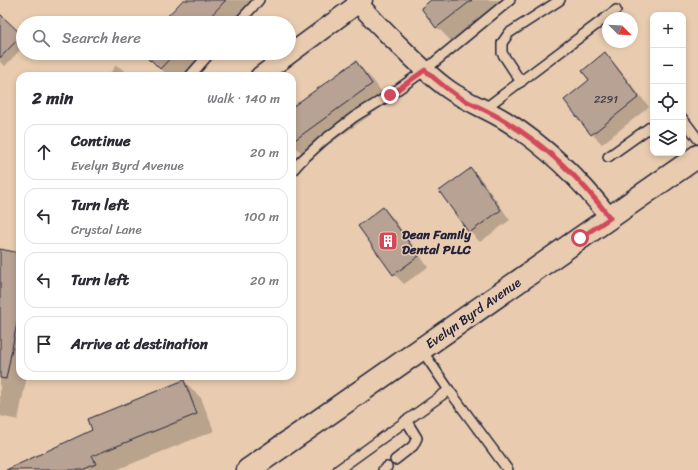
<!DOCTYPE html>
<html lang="en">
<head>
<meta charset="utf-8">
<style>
	:root { --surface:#fff; --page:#f2f2f3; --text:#2b2b33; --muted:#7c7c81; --line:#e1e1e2 }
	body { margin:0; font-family:Sriracha,sans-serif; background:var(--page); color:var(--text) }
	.controls { position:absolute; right:12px; top:12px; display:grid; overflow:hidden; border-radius:8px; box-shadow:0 2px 6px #0003 }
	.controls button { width:36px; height:36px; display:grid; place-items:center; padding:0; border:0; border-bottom:1px solid var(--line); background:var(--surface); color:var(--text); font:20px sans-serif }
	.compass { position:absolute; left:602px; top:12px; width:36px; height:36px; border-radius:50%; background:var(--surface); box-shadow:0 2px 6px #0003; rotate:114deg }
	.stop { position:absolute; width:12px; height:12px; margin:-9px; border:3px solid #d1495b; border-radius:50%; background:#fff }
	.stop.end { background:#d1495b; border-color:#fff; box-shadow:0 1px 4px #0008 }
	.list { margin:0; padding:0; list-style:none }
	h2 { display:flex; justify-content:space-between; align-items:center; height:52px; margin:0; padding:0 16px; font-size:17px }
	h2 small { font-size:13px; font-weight:400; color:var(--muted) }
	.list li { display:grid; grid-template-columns:26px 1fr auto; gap:12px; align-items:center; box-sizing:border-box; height:56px; margin:0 8px 8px; padding:0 8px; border:1px solid var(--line); border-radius:12px }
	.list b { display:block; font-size:15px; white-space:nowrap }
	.list p { margin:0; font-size:13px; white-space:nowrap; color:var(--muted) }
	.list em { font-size:13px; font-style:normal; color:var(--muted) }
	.icon { flex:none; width:22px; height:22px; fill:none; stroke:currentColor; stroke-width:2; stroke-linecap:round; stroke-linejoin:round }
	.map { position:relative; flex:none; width:698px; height:470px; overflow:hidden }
	.search { position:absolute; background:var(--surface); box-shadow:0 2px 6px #0003; left:16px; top:16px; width:280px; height:44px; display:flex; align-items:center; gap:10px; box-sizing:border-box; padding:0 14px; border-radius:22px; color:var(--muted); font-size:15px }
	.panel { position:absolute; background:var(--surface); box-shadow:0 2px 6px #0003; left:16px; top:72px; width:280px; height:308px; border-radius:12px }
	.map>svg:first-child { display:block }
	.shadow { fill:#0003 }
	.building { fill:#b8a293; stroke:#22223b }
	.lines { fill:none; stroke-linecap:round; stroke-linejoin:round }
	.lane-casing { stroke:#22223b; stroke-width:12 }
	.street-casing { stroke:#22223b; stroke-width:21 }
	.secondary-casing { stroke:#22223b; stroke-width:25 }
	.lane { stroke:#e9ccb0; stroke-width:9 }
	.street { stroke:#e9ccb0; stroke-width:18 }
	.secondary { stroke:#e9ccb0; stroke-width:22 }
	.route { stroke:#d1495b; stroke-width:5 }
	.labels { text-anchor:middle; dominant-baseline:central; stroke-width:3; stroke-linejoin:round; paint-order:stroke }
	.number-label { font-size:11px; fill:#484251 }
	.poi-label { font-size:13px; font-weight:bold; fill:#22223b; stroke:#e9ccb0; text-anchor:start }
	.street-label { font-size:13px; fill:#22223b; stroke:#e9ccb0 }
</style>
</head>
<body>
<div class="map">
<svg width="698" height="470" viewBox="0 0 698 470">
	<rect width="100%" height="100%" fill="#e9ccb0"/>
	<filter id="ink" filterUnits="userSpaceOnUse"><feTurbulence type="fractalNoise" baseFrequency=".025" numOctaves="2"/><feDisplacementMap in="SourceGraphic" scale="8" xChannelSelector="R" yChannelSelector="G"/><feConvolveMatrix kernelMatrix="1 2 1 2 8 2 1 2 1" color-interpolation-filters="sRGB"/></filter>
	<g filter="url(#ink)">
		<!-- shadow -->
		<g class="shadow">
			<path d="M184,0h75l-22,23h-75z"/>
			<path d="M433,0h79l-58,44 -17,-17 -15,-19z"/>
			<path d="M0,16l23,22v9l-18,19 -5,-4z"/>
			<path d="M145,53h63l-22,23h-18z"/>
			<path d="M605,54l10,10 34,43 -47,37 -10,-10 -1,-54z"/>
			<path d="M356,63l17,17 16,22 -81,57 -16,-15v-35z"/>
			<path d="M116,65l16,11h-24z"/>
			<path d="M471,169l10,10 29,41 -30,22 -10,-10z"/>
			<path d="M383,208l10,10 35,49 -24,17 -10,-10z"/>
			<path d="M0,250l20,4v122h7l-9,44 -18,-4z"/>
			<path d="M184,381l17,17 13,33 -98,39h-107l85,-40z"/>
		</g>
		<!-- building -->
		<g class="building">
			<path d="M183,0h43l-22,23h-43z"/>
			<path d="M431,0h41l-36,28 -15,-20z"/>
			<path d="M0,14l22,21 -22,23z"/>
			<path d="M605,52l34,45 -48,38 -27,-35 25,-20 -7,-9z"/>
			<path d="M144,53h31l-15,16z"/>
			<path d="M356,61l16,23 -80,58v-35z"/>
			<path d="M471,168l30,42 -32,23 -30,-42z"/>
			<path d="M383,207l36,49 -26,19 -35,-49z"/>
			<path d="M0,249l20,4v55l-14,71 -6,-1z"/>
			<path d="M184,380l13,34 -105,42 4,8 -14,6h-76l86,-40 -4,-11z"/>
		</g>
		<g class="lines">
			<!-- lane casing -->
			<g class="lane-casing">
				<g id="lane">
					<path d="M238,23l21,-23"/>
					<path d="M190,76l20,-23"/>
					<path d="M521,82l-19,-29v-10l7,-10 51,-33"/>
					<path d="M484,109l132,-99"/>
					<path d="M683,119l15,20"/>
					<path d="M608,157l45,-32"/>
					<path d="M292,171l9,-10 23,-21 30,-23 36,-22 35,-25 85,-70"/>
					<path d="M449,390l59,80"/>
					<path d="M395,460l18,-14 4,-8 -11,-18"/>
					<path d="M338,470l111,-80 -28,-41"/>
					<path d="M383,470l4,-3"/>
				</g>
			</g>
			<!-- street casing -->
			<g class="street-casing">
				<g id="street">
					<path d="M356,0c14,17 30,33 46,48 15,15 29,29 46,41 18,13 39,20 58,32 41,26 74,58 104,97"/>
					<path d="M260,76l103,-76"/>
				</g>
			</g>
			<!-- secondary casing -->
			<g class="secondary-casing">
				<path id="secondary" d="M248,470l450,-314"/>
			</g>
			<!-- lane -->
			<use href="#lane" class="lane"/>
			<!-- street -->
			<use href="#street" class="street"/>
			<!-- secondary -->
			<use href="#secondary" class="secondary"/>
		</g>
	</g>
	<g class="lines" filter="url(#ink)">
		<!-- route -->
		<path class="route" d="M390,95l35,-25c12,11 25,22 39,30 14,7 28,13 41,21 41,25 76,58 105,97l-30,20"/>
	</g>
	<!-- icons -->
	<defs>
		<g id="building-square" transform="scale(1)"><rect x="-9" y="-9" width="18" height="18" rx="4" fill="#d1495b" stroke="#e9ccb0"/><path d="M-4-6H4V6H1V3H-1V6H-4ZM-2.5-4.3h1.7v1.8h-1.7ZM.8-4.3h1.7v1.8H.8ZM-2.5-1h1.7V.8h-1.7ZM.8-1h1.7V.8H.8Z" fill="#fff"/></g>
	</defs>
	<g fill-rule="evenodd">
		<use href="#building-square" x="388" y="241"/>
	</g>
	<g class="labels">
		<!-- number labels -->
		<g class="number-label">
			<text x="606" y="99">2291</text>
		</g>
		<!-- poi labels -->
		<g class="poi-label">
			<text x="402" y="234">Dean Family<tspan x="402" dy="15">Dental PLLC</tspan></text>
		</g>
		<!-- street labels -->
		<g class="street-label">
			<text transform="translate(473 313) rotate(-35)">Evelyn Byrd Avenue</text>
		</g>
	</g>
</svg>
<div class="controls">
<button>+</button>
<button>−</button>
<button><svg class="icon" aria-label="locate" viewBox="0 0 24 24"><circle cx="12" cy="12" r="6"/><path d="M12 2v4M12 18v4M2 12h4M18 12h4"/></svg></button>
<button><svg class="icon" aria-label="layers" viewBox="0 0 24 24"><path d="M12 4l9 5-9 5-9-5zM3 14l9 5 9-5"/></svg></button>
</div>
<svg class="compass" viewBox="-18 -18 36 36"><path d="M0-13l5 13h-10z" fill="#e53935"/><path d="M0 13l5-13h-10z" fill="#7c7c81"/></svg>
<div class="stop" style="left:580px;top:238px"></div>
<div class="stop end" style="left:390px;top:95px"></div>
<div class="search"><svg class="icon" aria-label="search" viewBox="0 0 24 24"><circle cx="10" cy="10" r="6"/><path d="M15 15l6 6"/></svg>Search here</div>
<section class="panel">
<h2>2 min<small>Walk · 140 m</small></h2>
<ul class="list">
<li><svg class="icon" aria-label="ahead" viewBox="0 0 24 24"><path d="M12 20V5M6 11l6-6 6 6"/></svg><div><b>Continue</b><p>Evelyn Byrd Avenue</p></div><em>20 m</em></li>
<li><svg class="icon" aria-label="left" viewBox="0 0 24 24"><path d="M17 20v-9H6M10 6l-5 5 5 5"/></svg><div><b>Turn left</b><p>Crystal Lane</p></div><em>100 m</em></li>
<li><svg class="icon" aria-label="left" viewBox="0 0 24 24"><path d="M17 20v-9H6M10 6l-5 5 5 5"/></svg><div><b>Turn left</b></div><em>20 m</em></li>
<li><svg class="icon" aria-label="arrive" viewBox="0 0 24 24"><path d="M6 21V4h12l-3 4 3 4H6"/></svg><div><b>Arrive at destination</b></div></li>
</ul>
</section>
</div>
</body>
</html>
